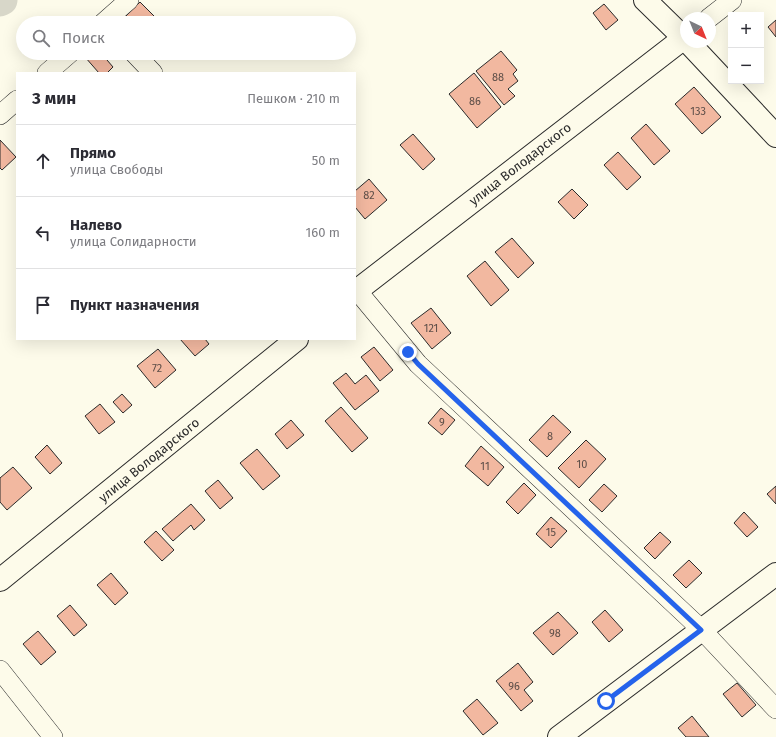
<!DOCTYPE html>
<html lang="ru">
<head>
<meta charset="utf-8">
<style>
	:root { --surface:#fff; --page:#f2f2f3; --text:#2b2b33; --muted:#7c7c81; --line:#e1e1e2 }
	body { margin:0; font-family:"Fira Sans",sans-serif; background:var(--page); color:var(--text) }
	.controls { position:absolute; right:12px; top:12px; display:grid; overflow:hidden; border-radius:0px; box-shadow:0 4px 16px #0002 }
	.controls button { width:36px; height:36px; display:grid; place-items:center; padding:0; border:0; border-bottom:1px solid var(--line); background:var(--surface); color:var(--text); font:20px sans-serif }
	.compass { position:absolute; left:680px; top:12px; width:36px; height:36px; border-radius:50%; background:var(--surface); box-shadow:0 4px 16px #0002; rotate:137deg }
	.stop { position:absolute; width:12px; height:12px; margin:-9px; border:3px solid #2563eb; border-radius:50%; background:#fff }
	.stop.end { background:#2563eb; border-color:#fff; box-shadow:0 1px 4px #0008 }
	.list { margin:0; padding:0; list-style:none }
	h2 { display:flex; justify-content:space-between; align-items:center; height:52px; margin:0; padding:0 16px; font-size:17px }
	h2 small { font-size:13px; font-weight:400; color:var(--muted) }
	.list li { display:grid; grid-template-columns:26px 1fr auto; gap:12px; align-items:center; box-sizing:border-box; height:72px; padding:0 16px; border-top:1px solid var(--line) }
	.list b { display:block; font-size:15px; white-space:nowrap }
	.list p { margin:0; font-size:13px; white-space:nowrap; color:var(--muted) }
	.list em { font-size:13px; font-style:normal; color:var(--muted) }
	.icon { flex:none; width:22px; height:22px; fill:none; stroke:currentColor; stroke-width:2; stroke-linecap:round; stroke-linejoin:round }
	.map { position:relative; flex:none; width:776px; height:737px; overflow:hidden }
	.search { position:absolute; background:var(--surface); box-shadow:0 4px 16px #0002; left:16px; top:16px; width:340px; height:44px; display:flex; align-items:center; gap:10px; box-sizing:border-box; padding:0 14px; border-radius:22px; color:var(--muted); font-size:15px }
	.panel { position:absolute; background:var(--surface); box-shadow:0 4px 16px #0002; left:16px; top:72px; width:340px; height:268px; border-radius:0px }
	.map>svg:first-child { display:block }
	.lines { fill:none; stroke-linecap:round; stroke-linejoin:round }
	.river { stroke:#d8d7c9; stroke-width:31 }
	.building { fill:#f2b8a0; stroke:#2b2b2b }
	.minor-casing { stroke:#2b2b2b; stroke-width:20 }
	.major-casing { stroke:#2b2b2b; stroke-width:24 }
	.minor { stroke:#fdfbea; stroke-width:19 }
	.major { stroke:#fdfbea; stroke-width:22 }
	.route { stroke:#2563eb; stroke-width:5 }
	.labels { text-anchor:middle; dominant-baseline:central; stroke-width:3; stroke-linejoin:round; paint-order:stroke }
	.number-label { font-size:11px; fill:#5d4e48 }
	.street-label { font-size:13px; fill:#2b2b2b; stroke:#fdfbea }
</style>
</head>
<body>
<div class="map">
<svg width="776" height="737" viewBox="0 0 776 737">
	<rect width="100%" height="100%" fill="#fdfbea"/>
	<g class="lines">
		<!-- river -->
		<path class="river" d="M0,1l2,-1"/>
	</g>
	<!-- building -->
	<g class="building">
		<path d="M140,2l21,21h-31l-6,-5z"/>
		<path d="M604,4l14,16 -12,10 -13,-17z"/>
		<path d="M776,20v17l-8,-10z"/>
		<path d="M501,51l16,19 -4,4 5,7 -10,8 7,7 -11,9 -28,-34z"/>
		<path d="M90,53h11l12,14 -6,6h-8l-14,-16z"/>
		<path d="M474,73l27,34 -24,21 -28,-34z"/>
		<path d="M694,87l27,30 -19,17 -27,-30z"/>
		<path d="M646,124l24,27 -16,14 -23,-27z"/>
		<path d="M413,134l22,25 -12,11 -23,-25z"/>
		<path d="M0,140l16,17 -14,13 -2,-2z"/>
		<path d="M618,152l23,25 -14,13 -23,-25z"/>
		<path d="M369,179l18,21 -22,19 -10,-12v-16z"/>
		<path d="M572,189l16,16 -14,14 -16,-17z"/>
		<path d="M512,238l22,25 -16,15 -23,-26z"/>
		<path d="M485,261l24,29 -18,16 -24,-30z"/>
		<path d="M431,308l20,25 -19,16 -21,-26z"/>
		<path d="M180,339h25l4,5 -14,12z"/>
		<path d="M374,347l19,23 -13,11 -19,-24z"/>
		<path d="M158,349l18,21 -21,18 -18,-22z"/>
		<path d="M346,373l9,11 11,-9 13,16 -24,19 -22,-27z"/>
		<path d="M122,394l10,11 -9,8 -10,-11z"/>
		<path d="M100,404l15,18 -16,12 -14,-18z"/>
		<path d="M341,407l27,31 -16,14 -27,-31z"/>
		<path d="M441,408l14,12 -13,15 -14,-12z"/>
		<path d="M553,415l18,17 -24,25 -18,-17z"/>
		<path d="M291,420l13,15 -17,14 -12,-15z"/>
		<path d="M586,440l20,19 -27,29 -21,-20z"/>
		<path d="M47,445l15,18 -12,11 -15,-17z"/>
		<path d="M481,446l23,21 -16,19 -23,-20z"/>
		<path d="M257,449l23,27 -17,14 -23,-27z"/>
		<path d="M13,467l19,21 -25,22 -7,-8v-24z"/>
		<path d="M218,480l15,18 -13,11 -15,-18z"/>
		<path d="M524,483l12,12 -18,19 -12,-12z"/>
		<path d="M604,484l13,12 -15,16 -13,-12z"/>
		<path d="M776,486v18l-9,-10z"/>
		<path d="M191,504l14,16 -11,10 -3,-5 -18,16 -11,-12z"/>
		<path d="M744,512l14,15 -11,10 -13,-14z"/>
		<path d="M551,517l16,14 -16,17 -15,-14z"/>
		<path d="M156,531l18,19 -12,11 -18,-19z"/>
		<path d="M660,532l11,10 -16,17 -11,-11z"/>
		<path d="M689,560l13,13 -16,15 -13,-13z"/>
		<path d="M111,573l17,20 -13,12 -18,-20z"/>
		<path d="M70,605l17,20 -13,11 -17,-20z"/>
		<path d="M605,610l18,20 -14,12 -17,-20z"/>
		<path d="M558,612l20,21 -25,22 -20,-22z"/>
		<path d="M38,631l18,21 -15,13 -18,-21z"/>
		<path d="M518,663l15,19 -9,8 9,11 -12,10 -25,-30z"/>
		<path d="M737,683l19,22 -14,12 -19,-23z"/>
		<path d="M477,699l21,24 -15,12 -20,-24z"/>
		<path d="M692,716l17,21h-23l-8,-9z"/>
	</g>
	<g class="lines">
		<!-- minor casing -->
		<g class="minor-casing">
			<g id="minor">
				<path d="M709,18l23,-18"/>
				<path d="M103,23l26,-23"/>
				<path d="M134,53l19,20"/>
				<path d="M47,73l23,-20"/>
				<path d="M0,115l17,-15"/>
				<path d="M355,288l63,76 283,265 75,80"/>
				<path d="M0,670l53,67"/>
			</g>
		</g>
		<!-- major casing -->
		<g class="major-casing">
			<g id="major">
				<path d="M645,0l41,40"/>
				<path d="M688,42l88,94"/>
				<path d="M355,292l329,-254"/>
				<path d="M0,580l297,-241"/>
				<path d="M559,737l217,-163"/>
			</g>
		</g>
		<!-- minor -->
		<use href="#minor" class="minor"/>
		<!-- major -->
		<use href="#major" class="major"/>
	</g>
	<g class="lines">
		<!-- route -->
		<path class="route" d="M408,352l10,12 283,266 -95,71"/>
	</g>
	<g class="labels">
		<!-- number labels -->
		<g class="number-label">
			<text x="498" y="77">88</text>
			<text x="475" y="101">86</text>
			<text x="698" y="111">133</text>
			<text x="369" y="195">82</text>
			<text x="431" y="328">121</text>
			<text x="157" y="368">72</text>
			<text x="442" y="422">9</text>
			<text x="550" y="436">8</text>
			<text x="582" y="464">10</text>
			<text x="485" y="466">11</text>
			<text x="551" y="532">15</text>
			<text x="555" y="633">98</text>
			<text x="514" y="686">96</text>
		</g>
		<!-- street labels -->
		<g class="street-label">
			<text transform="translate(520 164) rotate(-38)">улица Володарского</text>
			<text transform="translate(149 460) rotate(-39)">улица Володарского</text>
		</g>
	</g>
</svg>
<div class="controls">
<button>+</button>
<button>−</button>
</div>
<svg class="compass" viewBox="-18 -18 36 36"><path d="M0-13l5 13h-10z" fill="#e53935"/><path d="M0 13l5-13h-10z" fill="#7c7c81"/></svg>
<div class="stop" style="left:606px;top:701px"></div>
<div class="stop end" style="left:408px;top:352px"></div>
<div class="search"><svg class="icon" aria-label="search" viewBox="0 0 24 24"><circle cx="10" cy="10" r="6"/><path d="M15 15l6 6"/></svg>Поиск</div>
<section class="panel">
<h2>3 мин<small>Пешком · 210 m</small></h2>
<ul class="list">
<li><svg class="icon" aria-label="ahead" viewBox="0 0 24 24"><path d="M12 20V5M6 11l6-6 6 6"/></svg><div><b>Прямо</b><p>улица Свободы</p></div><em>50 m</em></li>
<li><svg class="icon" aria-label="left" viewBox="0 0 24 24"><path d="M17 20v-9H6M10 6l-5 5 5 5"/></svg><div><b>Налево</b><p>улица Солидарности</p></div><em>160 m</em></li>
<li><svg class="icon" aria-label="arrive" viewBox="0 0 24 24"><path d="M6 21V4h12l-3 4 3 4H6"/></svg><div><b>Пункт назначения</b></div></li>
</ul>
</section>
</div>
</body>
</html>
